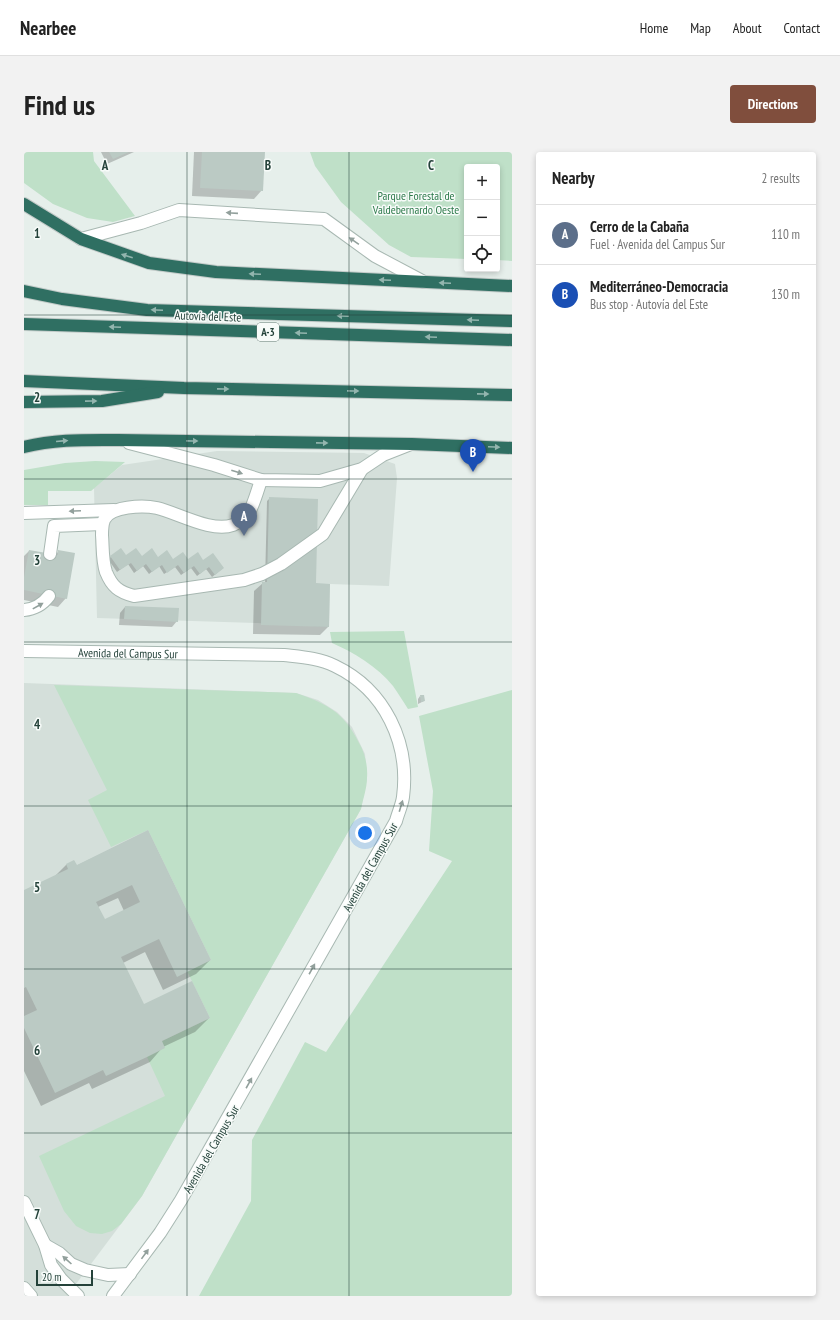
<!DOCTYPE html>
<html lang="en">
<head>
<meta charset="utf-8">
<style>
	:root { --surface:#fff; --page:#f2f2f2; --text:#222; --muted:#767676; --line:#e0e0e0; --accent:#804e3d }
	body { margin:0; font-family:"PT Sans Narrow",sans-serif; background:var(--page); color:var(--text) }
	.controls { position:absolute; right:12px; top:12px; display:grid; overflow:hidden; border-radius:4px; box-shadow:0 2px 6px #0003 }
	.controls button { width:36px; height:36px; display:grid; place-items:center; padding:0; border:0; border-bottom:1px solid var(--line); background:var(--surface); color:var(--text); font:20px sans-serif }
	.scale { position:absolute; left:12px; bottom:10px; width:57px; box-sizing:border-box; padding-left:4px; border:2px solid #24423a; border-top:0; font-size:11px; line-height:14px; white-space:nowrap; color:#24423a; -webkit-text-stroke:3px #f7fbf9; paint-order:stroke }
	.you { position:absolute; left:341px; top:681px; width:14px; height:14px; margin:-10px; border:3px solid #fff; border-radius:50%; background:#1a73e8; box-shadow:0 0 0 6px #1a73e833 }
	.badge { display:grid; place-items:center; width:26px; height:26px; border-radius:50%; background:var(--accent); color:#fff; font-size:13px; font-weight:700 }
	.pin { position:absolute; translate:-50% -33px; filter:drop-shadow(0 1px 2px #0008) }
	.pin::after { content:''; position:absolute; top:21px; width:14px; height:12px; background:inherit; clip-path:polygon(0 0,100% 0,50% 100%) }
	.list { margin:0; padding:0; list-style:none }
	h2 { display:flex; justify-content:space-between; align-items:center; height:52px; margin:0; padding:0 16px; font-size:17px }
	h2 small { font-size:13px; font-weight:400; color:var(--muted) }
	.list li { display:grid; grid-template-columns:26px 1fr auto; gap:12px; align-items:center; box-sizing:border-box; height:60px; padding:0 16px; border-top:1px solid var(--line) }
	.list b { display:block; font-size:15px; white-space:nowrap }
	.list p { margin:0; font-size:13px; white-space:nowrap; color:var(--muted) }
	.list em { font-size:13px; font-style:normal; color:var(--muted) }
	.icon { flex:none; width:22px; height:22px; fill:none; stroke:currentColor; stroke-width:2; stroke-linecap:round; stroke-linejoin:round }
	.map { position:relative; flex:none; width:488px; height:1144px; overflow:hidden; border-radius:4px }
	header { display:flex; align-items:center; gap:24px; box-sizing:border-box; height:56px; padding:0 20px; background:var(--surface); border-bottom:1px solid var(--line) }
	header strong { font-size:19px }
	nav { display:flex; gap:22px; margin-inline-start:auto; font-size:14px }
	.intro { display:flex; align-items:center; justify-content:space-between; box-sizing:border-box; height:96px; padding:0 24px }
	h1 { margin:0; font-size:28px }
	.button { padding:10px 18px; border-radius:4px; background:var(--accent); color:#fff; font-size:14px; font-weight:700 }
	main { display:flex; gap:24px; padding:0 24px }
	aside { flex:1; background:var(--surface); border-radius:4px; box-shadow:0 2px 6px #0003 }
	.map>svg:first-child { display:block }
	.built { fill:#d4dfda }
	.green { fill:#bfe0c8 }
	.shadow { fill:#0003; fill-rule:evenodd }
	.building { fill:#bbcac4; fill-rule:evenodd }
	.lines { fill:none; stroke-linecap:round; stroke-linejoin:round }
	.minor-casing { stroke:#a8b8b2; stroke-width:14 }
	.highway-casing { stroke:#c2cac8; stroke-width:14 }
	.minor { stroke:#fff; stroke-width:12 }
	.highway { stroke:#2f6f62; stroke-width:12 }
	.oneway { fill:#92a09c }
	.oneway2 { fill:#93b5ae }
	.grid { fill:none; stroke:#24423a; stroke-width:1; stroke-opacity:0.55 }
	.labels { text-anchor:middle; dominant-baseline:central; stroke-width:3; stroke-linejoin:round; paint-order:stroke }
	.shield { fill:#f7fbf9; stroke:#637a73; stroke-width:1 }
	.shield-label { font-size:11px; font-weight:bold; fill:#24423a }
	.park-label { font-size:12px; fill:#2d7a4b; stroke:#f7fbf9 }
	.street-label { font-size:12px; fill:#24423a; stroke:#f7fbf9 }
	.grid-label { font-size:13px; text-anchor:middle; font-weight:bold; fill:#24423a; stroke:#f7fbf9; stroke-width:3; stroke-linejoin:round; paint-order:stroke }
</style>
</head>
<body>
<header>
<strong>Nearbee</strong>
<nav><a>Home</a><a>Map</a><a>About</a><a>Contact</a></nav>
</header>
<div class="intro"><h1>Find us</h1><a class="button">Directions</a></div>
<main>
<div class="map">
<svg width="488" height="1144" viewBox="0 0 488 1144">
	<rect width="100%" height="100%" fill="#e6efeb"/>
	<!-- built -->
	<g class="built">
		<path d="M193,299l147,2 31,11 2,14 -8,108 -59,-2 -1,43 -72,-4 -160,-5 -3,-130 28,-23z"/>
		<path d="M0,531l272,10 22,7 19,12 15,15 13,27 2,24 -6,31 -219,387 -75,100h-43z"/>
	</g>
	<!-- green -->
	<g class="green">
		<path d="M0,0h69l1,9 41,55 -22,6 -26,-4 -34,-14 -29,-21z"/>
		<path d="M286,0h202v109l-15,-1v-93h-30v92l-56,-2 -22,-12 -48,-43 -26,-36z"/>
		<path d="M71,309l30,1 -34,29h-43v14h-24v-35l41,-7z"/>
		<path d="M380,479l14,76 -10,2c-5,-8 -10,-16 -15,-23 -15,-19 -40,-34 -61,-43l-2,-11z"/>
		<path d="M30,533l242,8c31,11 48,19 63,50 6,10 9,23 8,35 0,10 -4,21 -6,31l-219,387 -21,28 -9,7 -10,3 -12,-1 -14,-7 -12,-15 -25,-55 126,-60 -18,-39 15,-16 48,-23 -23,-47 24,-11 -63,-130 -37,17 -23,-47 19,-10z"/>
		<path d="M488,538v606h-313l52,-95 1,-61 53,-98 21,10 126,-191 -23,-10 4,-60 -14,-75z"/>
	</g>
	<!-- shadow -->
	<g class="shadow">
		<path d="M77,0h33l-27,12z"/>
		<path d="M170,0h70l-2,38 -8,9 -62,-3z"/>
		<path d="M246,346l58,129 -8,8 -67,-1 1,-43 9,-8h2l2,-82z"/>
		<path d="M5,399l26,4 4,-4 7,47 -8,9 -34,-7v-44z"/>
		<path d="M87,405l92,4 20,7 -11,9 -6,-8 -9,7 -6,-8 -10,7 -6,-8 -11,7 -5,-8 -10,8 -6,-8 -9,7 -6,-9 -11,8 -9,-13z"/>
		<path d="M101,455l52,14 -5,6 -53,-2 1,-12z"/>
		<path d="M396,544l4,5 -6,3v-5z"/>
		<path d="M124,679l62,129 -14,14 -33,16 -18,-38 -22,11 20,42 66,13 -14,14 -32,15 -13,15 -58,27 -3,-6 -48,23 -17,-35v-180l31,-15 11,-11 8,-4 2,5zM94,746l6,13 -20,10 -6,-14z"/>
	</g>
	<!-- building -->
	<g class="building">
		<path d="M85,0h20l-16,7z"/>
		<path d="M178,0h63l-2,39 -63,-3z"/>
		<path d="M245,345l49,2 -2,84 14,1 -1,43 -68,-2 1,-43h5z"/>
		<path d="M97,396l5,7 10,-7 6,8 10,-8 6,9 9,-7 6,9 10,-7 5,7 10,-7 5,8 10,-7 11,15 -9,7 -6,-8 -9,7 -6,-8 -10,7 -6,-8 -11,8 -5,-8 -10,7 -6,-8 -9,7 -6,-8 -11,7 -10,-14z"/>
		<path d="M5,398l29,5v-5l17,3 -8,46 -43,-9v-13z"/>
		<path d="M101,454l54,2 -1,14 -54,-3z"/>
		<path d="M396,543h4l1,6 -4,1z"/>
		<path d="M124,678l63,130 -34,17 -18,-38 -38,18 23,47 48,-23 18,37 -48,23 3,7 -18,9 -41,19 -3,-6 -48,23 -31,-65v-12l13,-6 -11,-23 -2,1v-98l44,-21 -2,-5 8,-4 3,5zM108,733l8,17 -35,17 -9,-17z"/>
	</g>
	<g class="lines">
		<!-- minor casing -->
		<g class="minor-casing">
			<g id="minor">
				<path d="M57,87l60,-16 38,-13 145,9 51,37 49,26"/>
				<path d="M105,291l85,22 47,15 59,1 42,-12 21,-14 28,-11"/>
				<path d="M237,328c-3,9 -8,27 -13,34 -2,4 -11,9 -15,11 -21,8 -55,-12 -76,-17 -14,-3 -47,-2 -53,12 -2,5 -2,10 -2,15 1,12 0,25 4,37 6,15 13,20 28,24l110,-16 18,-6 19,-10 42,-30 39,-65"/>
				<path d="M0,361l90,-3"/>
				<path d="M26,402l4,-28 48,-2"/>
				<path d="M0,458c11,-1 19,-6 25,-14"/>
				<path id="s1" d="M0,499l260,4c17,2 35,3 51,11 50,24 75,77 68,131 -1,8 -5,16 -7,24l-215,379 -21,33 -47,63"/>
				<path d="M0,1050l21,43 6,20 10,14 17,17"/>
				<path d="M21,1093l14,8 12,11 14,6 23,5 22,-1"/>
				<path d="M0,1136l7,8"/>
			</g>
		</g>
		<!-- highway casing -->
		<g class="highway-casing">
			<g id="highway">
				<path d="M0,52l57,35 68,24 67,9 296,14"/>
				<path d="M0,139l38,8 85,11 365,11"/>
				<path d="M0,172l488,16"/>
				<path d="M0,229l160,7 328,7"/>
				<path d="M0,250l78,-1 56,-9"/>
				<path d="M0,295c31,-8 62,-7 94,-7l294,4 100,4"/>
			</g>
		</g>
		<!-- minor -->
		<use href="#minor" class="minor"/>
		<!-- highway -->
		<use href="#highway" class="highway"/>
	</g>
	<!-- one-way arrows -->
	<defs><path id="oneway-solid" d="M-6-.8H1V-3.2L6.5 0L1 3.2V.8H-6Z"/></defs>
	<g class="oneway">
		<use href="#oneway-solid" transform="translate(208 61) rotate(-176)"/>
		<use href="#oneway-solid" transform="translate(330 89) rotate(-145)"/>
		<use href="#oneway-solid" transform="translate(213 320) rotate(18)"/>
		<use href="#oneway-solid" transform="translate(51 359) rotate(178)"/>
		<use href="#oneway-solid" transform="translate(14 454) rotate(-29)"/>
		<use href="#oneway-solid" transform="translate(377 654) rotate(-73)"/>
		<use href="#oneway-solid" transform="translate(288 817) rotate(-61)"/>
		<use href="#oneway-solid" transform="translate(225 931) rotate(-61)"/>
		<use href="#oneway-solid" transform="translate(121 1102) rotate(-54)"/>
		<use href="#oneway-solid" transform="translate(43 1108) rotate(-138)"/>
	</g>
	<g class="oneway2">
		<use href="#oneway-solid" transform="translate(103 104) rotate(-163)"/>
		<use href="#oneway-solid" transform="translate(231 122) rotate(-177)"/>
		<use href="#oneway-solid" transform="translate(361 128) rotate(-177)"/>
		<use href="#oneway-solid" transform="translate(421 131) rotate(-177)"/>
		<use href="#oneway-solid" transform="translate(133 158) rotate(-178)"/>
		<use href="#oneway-solid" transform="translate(319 164) rotate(-178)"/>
		<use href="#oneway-solid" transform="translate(449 168) rotate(-178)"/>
		<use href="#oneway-solid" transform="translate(91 175) rotate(-178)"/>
		<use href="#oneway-solid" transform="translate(277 181) rotate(-178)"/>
		<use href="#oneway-solid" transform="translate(407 185) rotate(-178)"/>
		<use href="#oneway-solid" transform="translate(199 237) rotate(1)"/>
		<use href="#oneway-solid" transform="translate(329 239) rotate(1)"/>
		<use href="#oneway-solid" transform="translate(459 242) rotate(1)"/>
		<use href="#oneway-solid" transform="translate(67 249) rotate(-1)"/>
		<use href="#oneway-solid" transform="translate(38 289) rotate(-5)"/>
		<use href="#oneway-solid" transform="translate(168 289) rotate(1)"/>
		<use href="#oneway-solid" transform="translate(298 291) rotate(1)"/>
		<use href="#oneway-solid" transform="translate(470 295) rotate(2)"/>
	</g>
	<!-- grid -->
	<path class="grid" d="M163,0v1144M325,0v1144M0,163h488M0,327h488M0,490h488M0,654h488M0,817h488M0,981h488"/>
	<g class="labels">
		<!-- shield labels -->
		<rect class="shield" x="233" y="171" width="22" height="18" rx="3"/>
		<g class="shield-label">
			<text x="244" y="180">A-3</text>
		</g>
		<!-- park labels -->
		<g class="park-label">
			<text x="392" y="43">Parque Forestal de<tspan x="392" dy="14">Valdebernardo Oeste</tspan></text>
		</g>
		<!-- street labels -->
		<g class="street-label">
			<text transform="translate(184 164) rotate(2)">Autovía del Este</text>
			<text stroke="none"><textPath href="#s1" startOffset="104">Avenida del Campus Sur</textPath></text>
			<text transform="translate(346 715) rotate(-61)">Avenida del Campus Sur</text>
			<text transform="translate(187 997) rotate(-60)">Avenida del Campus Sur</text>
		</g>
	</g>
	<g class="grid-label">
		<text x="81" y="18">A</text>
		<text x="244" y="18">B</text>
		<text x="407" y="18">C</text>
		<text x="13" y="86">1</text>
		<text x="13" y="250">2</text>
		<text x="13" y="413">3</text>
		<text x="13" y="577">4</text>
		<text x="13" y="740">5</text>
		<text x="13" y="903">6</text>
		<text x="13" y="1067">7</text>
	</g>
</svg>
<div class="controls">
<button>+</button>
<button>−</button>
<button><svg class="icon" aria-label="locate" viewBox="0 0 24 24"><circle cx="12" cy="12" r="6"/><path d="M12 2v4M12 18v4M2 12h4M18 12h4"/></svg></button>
</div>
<div class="scale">20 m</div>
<div class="you"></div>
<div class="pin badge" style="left:220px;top:384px;background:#5c6f8a">A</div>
<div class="pin badge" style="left:449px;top:320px;background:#1a4fb4">B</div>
</div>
<aside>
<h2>Nearby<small>2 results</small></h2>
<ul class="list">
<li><span class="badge" style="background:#5c6f8a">A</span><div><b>Cerro de la Cabaña</b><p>Fuel · Avenida del Campus Sur</p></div><em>110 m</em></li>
<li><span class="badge" style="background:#1a4fb4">B</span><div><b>Mediterráneo-Democracia</b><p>Bus stop · Autovía del Este</p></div><em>130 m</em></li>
</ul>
</aside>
</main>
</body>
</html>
